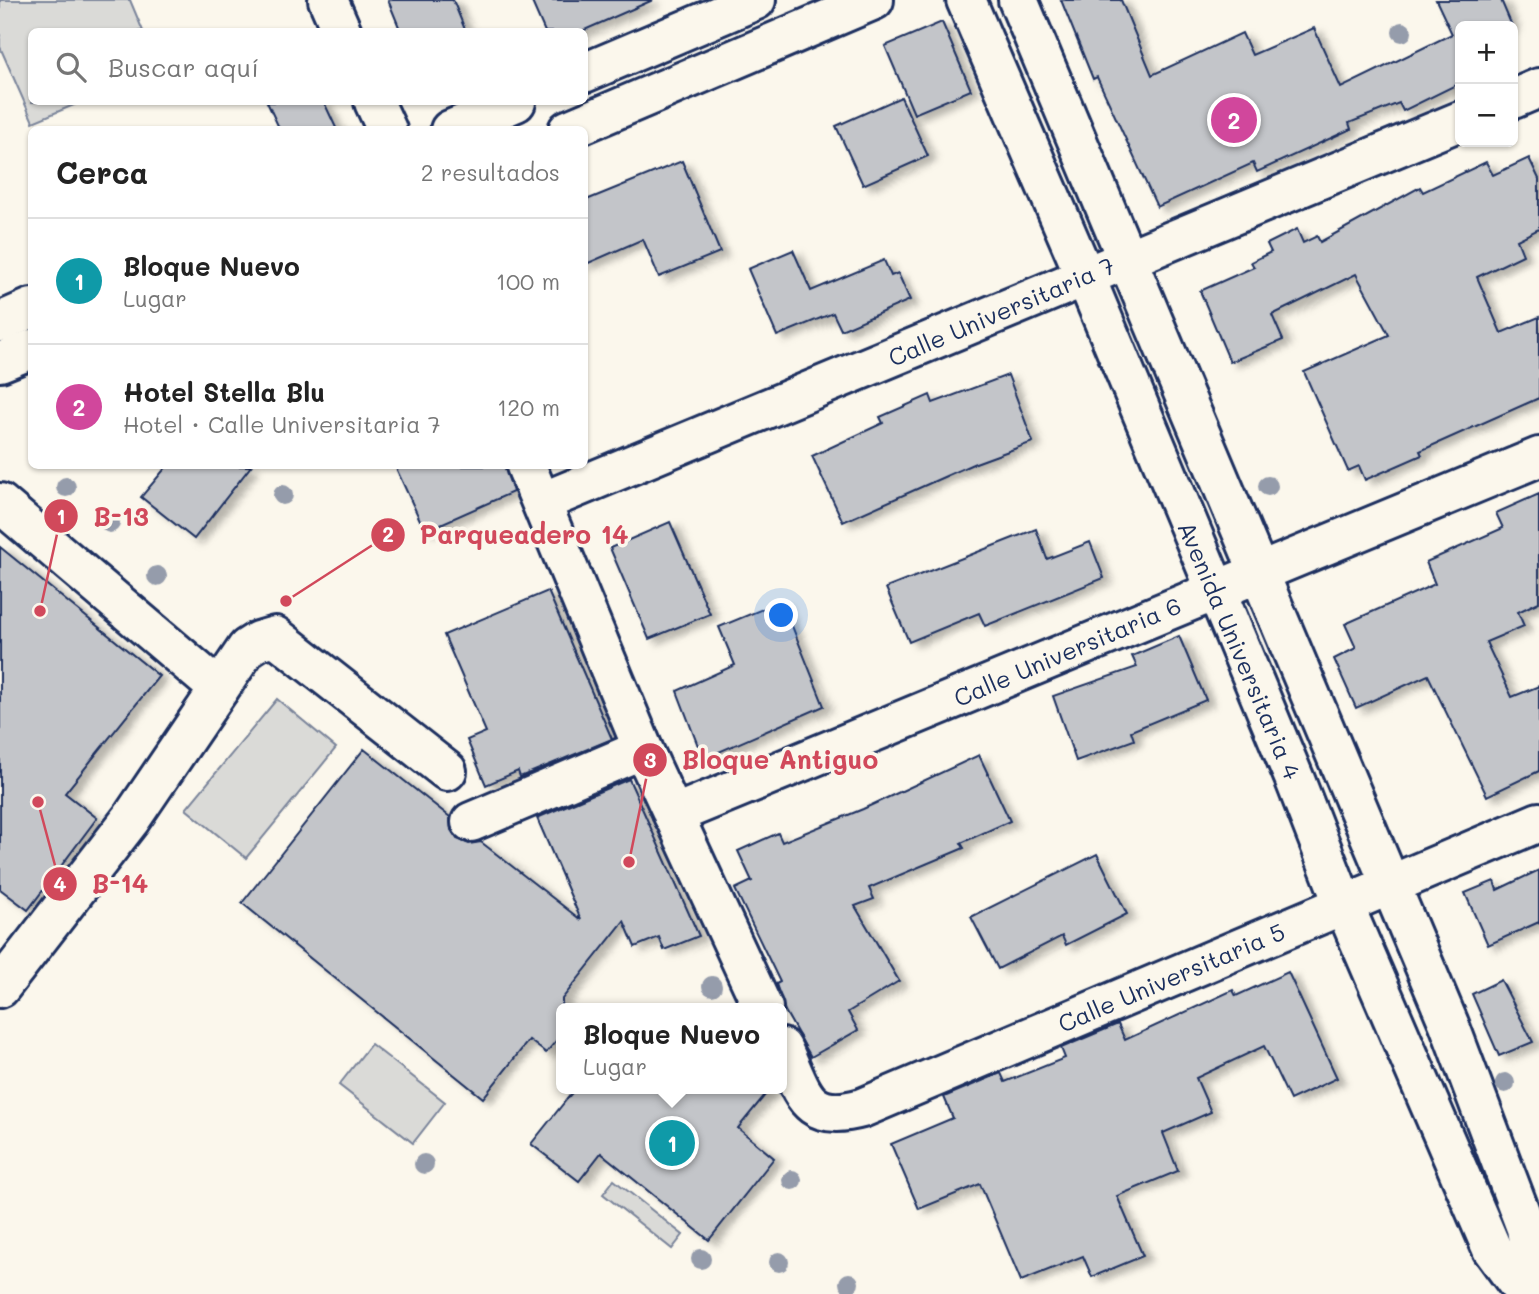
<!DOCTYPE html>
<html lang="es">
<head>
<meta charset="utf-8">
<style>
	:root { --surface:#fff; --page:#f6f6f6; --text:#222; --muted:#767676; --line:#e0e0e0; --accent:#d1495b }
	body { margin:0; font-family:Mali,sans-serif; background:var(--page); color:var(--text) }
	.controls { position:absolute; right:21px; top:21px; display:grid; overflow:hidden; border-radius:10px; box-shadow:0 2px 5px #0004 }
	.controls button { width:63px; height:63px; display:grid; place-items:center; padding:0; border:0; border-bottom:2px solid var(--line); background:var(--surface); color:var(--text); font:35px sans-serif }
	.you { position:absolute; left:782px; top:616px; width:24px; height:24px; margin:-18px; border:5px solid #fff; border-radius:50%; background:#1a73e8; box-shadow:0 0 0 10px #1a73e833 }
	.badge { display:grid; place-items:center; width:46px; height:46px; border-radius:50%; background:var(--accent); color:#fff; font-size:23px; font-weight:700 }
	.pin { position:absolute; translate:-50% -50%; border:4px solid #fff; box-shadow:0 2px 7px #0006 }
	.popup { position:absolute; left:556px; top:1003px; width:231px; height:91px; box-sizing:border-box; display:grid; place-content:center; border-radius:10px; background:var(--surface); filter:drop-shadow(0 2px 5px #0005); font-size:23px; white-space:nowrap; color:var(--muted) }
	.popup b { font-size:26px; color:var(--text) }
	.popup::after { content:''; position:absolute; left:50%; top:100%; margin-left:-14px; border:14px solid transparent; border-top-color:var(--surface) }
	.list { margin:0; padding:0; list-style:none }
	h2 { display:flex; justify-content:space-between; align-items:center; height:91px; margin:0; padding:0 28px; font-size:30px }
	h2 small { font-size:23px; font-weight:400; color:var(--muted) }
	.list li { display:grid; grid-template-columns:46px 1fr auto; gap:21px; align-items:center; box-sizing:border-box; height:126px; padding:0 28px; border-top:2px solid var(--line) }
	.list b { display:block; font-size:26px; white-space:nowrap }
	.list p { margin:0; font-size:23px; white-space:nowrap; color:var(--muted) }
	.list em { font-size:23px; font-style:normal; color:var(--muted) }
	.icon { flex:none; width:38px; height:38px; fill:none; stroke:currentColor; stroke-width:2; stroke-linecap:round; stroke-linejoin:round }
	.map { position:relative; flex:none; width:1539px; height:1294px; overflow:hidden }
	.search { position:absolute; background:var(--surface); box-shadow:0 2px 5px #0004; left:28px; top:28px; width:560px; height:77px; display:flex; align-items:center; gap:18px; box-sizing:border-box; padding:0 24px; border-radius:10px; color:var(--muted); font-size:26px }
	.panel { position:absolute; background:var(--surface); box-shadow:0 2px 5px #0004; left:28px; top:126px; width:560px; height:343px; border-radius:10px }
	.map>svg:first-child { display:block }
	.green { fill:#dadad7; stroke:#7a849a; stroke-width:2 }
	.building { fill:#c3c5c9; stroke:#1b2f5e; stroke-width:2; filter:url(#shadow) }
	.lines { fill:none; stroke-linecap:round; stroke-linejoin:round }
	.minor-casing { stroke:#1b2f5e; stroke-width:44 }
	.minor { stroke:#fbf7ec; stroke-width:38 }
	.tree { fill:#959cab }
	.labels { text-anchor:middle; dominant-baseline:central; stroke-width:7; stroke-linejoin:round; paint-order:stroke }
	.street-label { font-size:24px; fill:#1b2f5e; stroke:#fbf7ec }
	.leader { fill:none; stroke:#d1495b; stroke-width:2.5 }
	.callout-dot { fill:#d1495b; stroke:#fbf7ec; stroke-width:2.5 }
	.mark-label { font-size:21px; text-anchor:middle; font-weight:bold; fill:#fff }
	.callout-label { font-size:26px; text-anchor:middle; font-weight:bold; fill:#d1495b; stroke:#fbf7ec; stroke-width:7; stroke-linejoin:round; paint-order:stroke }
</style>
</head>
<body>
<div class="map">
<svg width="1539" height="1294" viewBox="0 0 1539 1294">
	<defs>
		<filter id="shadow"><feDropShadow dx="8" dy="4.5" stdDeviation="3.5" flood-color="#0004"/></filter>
	</defs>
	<rect width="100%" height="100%" fill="#fbf7ec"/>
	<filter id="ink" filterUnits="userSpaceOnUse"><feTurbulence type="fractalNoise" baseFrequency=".0143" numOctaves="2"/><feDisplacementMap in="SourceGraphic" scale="14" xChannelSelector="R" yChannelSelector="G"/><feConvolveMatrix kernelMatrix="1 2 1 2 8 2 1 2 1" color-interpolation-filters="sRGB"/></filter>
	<g filter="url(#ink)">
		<!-- green -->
		<g class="green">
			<path d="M0,0h130l13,31 -111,1v70h49l-48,20 -33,-75z"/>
			<path d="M277,699l59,49 -90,110 -60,-49z"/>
			<path d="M371,1044l74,58 -32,41 -74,-58z"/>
			<path d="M614,1180l69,55 -11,14 -69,-55z"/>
		</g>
		<!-- building -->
		<g class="building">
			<path d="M388,0h65l13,32h-65z"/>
			<path d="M531,0h122l-73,32h-35z"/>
			<path d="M1061,0h60l31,75 90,-42 10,22 62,-27 27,60 111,-54 -16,-34h65l11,26h-52v57l-57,28 -4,-8 -50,20 2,6 -94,43 -4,-9 -96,44 -60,-130 -4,2z"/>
			<path d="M942,22l29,68 -57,24 -29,-68z"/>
			<path d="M901,97l27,59 -65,29 -27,-59z"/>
			<path d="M267,102h57l13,28h-57z"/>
			<path d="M1529,158l10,21v50l-22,11 6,15 -46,22 24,56 38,-16v81l-119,53 2,4 -57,25 -6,-14 -11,5 -44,-99 85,-37 -33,-61 -84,41 11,25 -53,22 -30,-71 54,-24 -3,-5 20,-10 -4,-8 30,-15 6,14 14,-7 3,6 100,-55 3,5 63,-30 7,13z"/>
			<path d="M682,161l38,91 -61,25 -16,-38 -59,26v-64z"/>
			<path d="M793,250l18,41 73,-31 7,16 7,-3 12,27 -69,30 -8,-17 -56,23 -29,-67z"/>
			<path d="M1008,375l25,67 -60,22 -130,58 -31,-66 71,-33 -3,-6 50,-22 3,8z"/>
			<path d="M167,466h84l-57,73 -53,-42z"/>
			<path d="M395,466h110l8,26 -88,39z"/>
			<path d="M1539,494v108l-21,10 6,14 -38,16 26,55 27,-11v85l-52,25 -59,-121 -72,33 -22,-49 22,-11 -11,-24 90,-40 -9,-22 77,-34 -7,-15z"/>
			<path d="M670,522l40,92 -61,25 -39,-91z"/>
			<path d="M1036,529l11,30 43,-17 14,36 -119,48 -6,-13 -70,29 -23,-54z"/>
			<path d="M0,547l159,129 -94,117 32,25 -69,92 -28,-21z"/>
			<path d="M548,591l64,148 -92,38 -2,-6 -32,14 -19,-45 19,-8 -42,-97z"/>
			<path d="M782,601l42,105 -121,53 -26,-68 58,-26 -16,-38z"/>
			<path d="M1179,636l27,64 -75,31 3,9 -58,21 -23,-65 84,-29 -5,-11z"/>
			<path d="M364,749l86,68 1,13 6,9 12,5 12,-2 100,78 -44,-102 92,-39 70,157 -35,14 -5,-13 -24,10 -11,-26 -62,78v35l-16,19 -17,-13 -46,58 -241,-195z"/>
			<path d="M979,755l31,66 -49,22 3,5 -95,40 5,11 -19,7 44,75 -51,31 10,18 -47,27 -26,-46 -9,-27 4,-2 -45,-93 17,-8 -14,-30 40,-18 4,9 81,-33z"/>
			<path d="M1097,854l30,60 -61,31 -4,-9 -64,33 -27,-52z"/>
			<path d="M1539,870v52l-51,23 -23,-52 29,-12 3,9z"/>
			<path d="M1288,972l49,106 -47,22 -26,-54 -68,32 15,34 -48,21 15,38 -61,25 26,60 -51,21 -9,-21 -62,25 -41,-97 -61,25 -28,-65 62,-26 -9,-21 57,-24 4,9 60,-24 -4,-10 57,-24 7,16 108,-50 3,6z"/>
			<path d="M1501,980l32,62 -34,14 -27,-62z"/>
			<path d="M575,1089h195l-32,39 36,30 -65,82 -108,-87 -22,28 -48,-37z"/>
		</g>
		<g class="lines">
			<!-- minor casing -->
			<g class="minor-casing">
				<g id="minor">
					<path d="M328,0l14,32"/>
					<path d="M966,0l119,276 210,504 48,123 149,346 33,45"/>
					<path d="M1018,0l431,1024 77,204 10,66"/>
					<path d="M584,73l172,-73"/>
					<path d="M1513,99l26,-11"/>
					<path d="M374,102l13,28"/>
					<path d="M450,130l66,-28"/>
					<path d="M568,130l306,-130"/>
					<path d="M0,322l32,-14"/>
					<path d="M0,362l32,-13"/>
					<path d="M526,466l117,283 120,259"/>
					<path d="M542,502l918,-381"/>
					<path d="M0,503l219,186"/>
					<path d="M673,815l866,-358"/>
					<path d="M471,822l172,-73"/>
					<path d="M0,988l131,-169 116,-171 11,-7 17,-5 172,135"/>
					<path d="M782,1048c21,43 22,76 80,60l677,-286"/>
				</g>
			</g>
			<!-- minor -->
			<use href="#minor" class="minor"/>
		</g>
		<!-- trees -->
		<g class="tree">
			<circle cx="1402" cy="32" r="10"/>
			<circle cx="1268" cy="486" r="10"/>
			<circle cx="66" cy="487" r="10"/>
			<circle cx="283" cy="495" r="10"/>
			<circle cx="110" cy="523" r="10"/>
			<circle cx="157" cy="576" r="10"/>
			<circle cx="712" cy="986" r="10"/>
			<circle cx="1505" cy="1083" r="10"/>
			<circle cx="424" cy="1164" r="10"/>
			<circle cx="792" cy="1180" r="10"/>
			<circle cx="701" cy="1259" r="10"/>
			<circle cx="779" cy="1262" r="10"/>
			<circle cx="849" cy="1283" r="10"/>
		</g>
	</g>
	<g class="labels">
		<!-- street labels -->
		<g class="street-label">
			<text transform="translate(1001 311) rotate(-23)">Calle Universitaria 7</text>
			<text transform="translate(1240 650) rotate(67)">Avenida Universitaria 4</text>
			<text transform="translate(1067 651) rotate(-23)">Calle Universitaria 6</text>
			<text transform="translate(1171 977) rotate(-23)">Calle Universitaria 5</text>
		</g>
	</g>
	<!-- callouts -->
	<path class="leader" d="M40 611L61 516M286 601L388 535M629 862L650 760M38 802L60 884"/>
	<g class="callout-dot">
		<circle cx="40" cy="611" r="7"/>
		<circle cx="286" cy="601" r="7"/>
		<circle cx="629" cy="862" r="7"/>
		<circle cx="38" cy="802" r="7"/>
		<circle cx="61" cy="516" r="18"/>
		<circle cx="388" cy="535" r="18"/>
		<circle cx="650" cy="760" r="18"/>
		<circle cx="60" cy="884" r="18"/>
	</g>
	<g class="mark-label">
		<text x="61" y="524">1</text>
		<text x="388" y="542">2</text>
		<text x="650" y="768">3</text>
		<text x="60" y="892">4</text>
	</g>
	<g class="callout-label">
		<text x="121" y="526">B-13</text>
		<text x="524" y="544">Parqueadero 14</text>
		<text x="780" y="769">Bloque Antiguo</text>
		<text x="120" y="893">B-14</text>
	</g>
</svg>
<div class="controls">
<button>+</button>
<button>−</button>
</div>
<div class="you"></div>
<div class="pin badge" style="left:672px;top:1143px;background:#0f9aa8">1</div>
<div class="popup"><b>Bloque Nuevo</b>Lugar</div>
<div class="pin badge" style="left:1234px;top:120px;background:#d1479c">2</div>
<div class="search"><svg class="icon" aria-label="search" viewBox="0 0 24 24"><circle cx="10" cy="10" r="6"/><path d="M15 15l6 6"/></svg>Buscar aquí</div>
<section class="panel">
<h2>Cerca<small>2 resultados</small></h2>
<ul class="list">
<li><span class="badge" style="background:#0f9aa8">1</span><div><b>Bloque Nuevo</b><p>Lugar</p></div><em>100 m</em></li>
<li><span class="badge" style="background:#d1479c">2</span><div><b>Hotel Stella Blu</b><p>Hotel · Calle Universitaria 7</p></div><em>120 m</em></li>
</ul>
</section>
</div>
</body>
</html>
